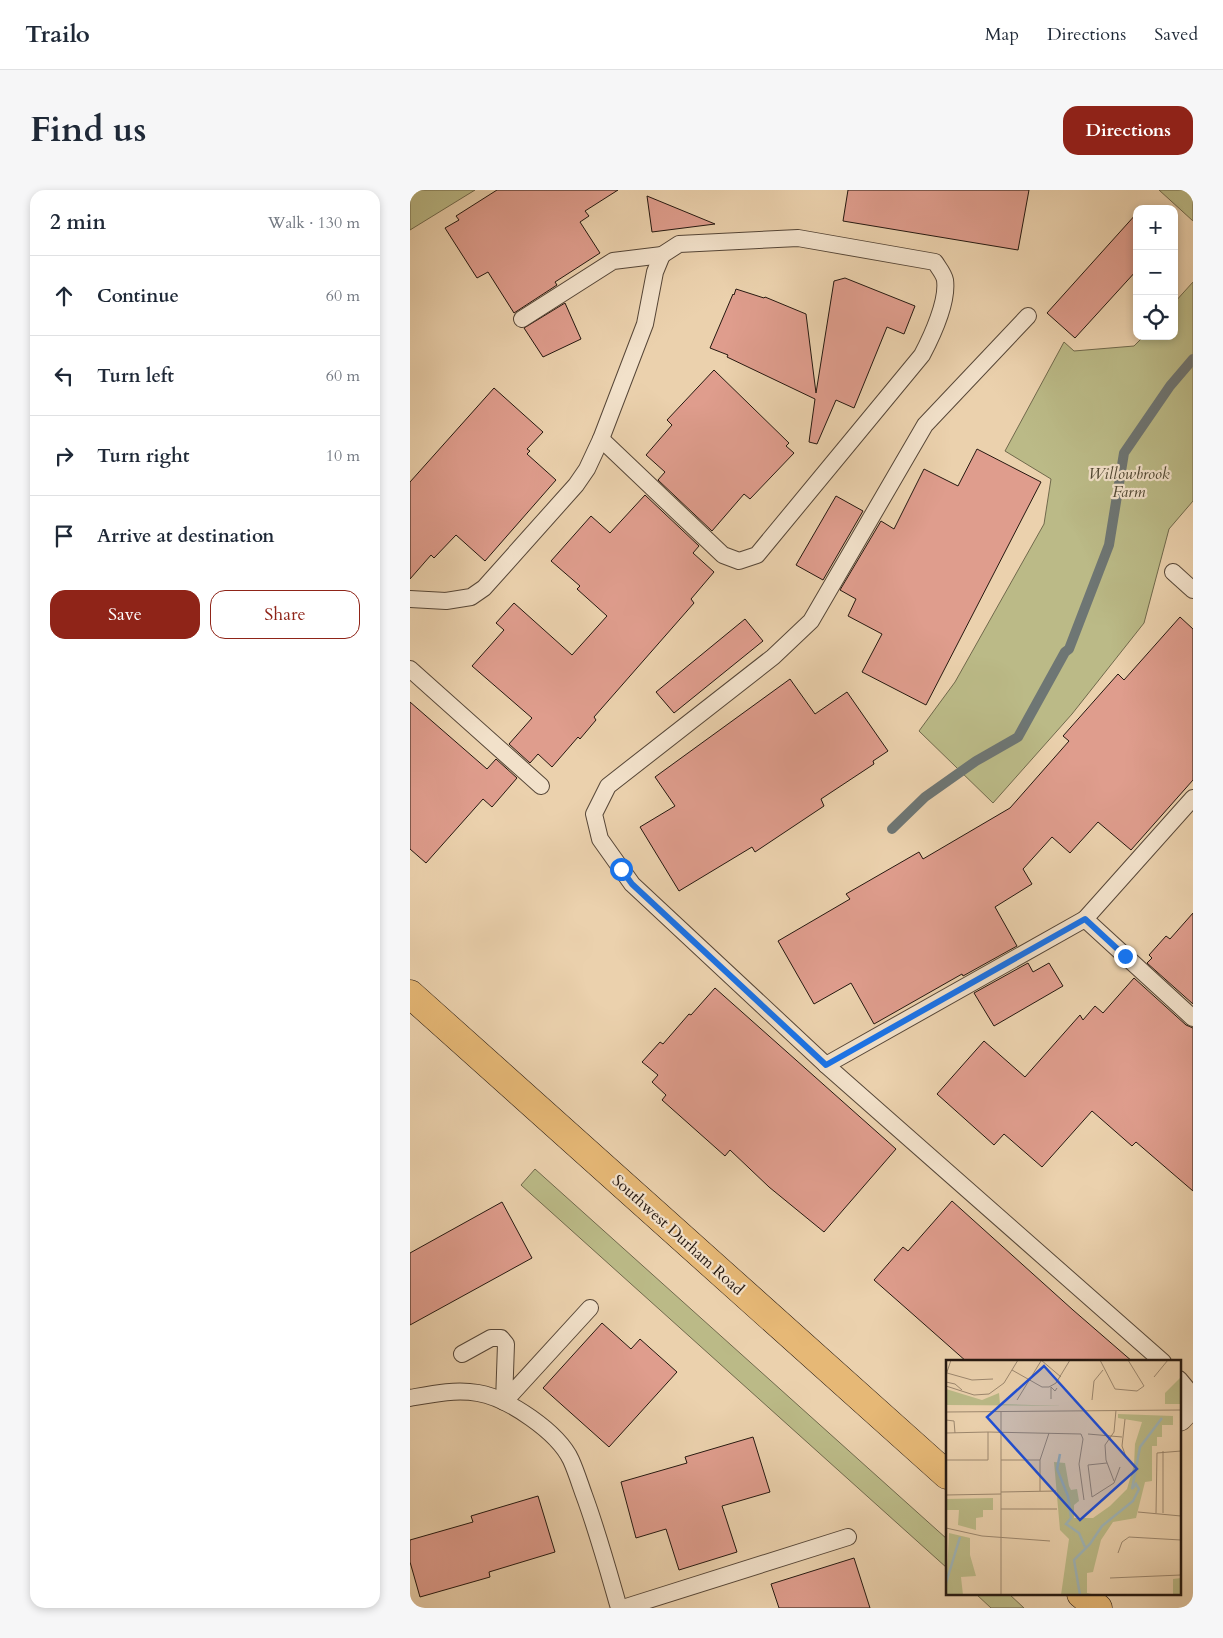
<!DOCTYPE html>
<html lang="en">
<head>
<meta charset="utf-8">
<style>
	:root { --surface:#fff; --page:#f6f6f7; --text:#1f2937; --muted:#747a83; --line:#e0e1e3; --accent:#8f2418 }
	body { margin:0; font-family:Cardo,serif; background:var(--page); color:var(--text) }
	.controls { position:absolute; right:15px; top:15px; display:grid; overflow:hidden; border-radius:10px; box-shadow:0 2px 8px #0003 }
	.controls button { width:45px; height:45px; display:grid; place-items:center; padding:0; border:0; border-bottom:1px solid var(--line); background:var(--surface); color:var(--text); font:25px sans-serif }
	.stop { position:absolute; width:15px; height:15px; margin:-11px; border:4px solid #1a73e8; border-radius:50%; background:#fff }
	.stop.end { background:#1a73e8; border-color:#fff; box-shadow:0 1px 5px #0008 }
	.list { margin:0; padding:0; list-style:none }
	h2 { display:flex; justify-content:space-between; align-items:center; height:65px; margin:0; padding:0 20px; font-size:21px }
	h2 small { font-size:16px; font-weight:400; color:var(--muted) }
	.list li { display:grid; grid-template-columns:32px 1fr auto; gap:15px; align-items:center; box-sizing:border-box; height:80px; padding:0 20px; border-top:1px solid var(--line) }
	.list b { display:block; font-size:19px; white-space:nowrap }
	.list em { font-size:16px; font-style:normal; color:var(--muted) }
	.actions { display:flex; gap:10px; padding:15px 20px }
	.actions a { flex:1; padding:11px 0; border:1px solid var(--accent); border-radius:15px; text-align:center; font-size:18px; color:var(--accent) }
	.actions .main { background:var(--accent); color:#fff }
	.icon { flex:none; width:28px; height:28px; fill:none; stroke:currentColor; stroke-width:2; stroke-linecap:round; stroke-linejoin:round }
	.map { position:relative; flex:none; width:783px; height:1418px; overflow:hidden; border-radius:15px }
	header { display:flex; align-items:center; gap:30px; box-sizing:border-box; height:70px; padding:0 25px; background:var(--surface); border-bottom:1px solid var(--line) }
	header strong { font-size:24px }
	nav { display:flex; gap:28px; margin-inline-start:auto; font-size:18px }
	.intro { display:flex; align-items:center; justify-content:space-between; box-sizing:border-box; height:120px; padding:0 30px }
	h1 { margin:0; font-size:35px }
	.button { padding:12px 22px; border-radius:15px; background:var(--accent); color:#fff; font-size:18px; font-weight:700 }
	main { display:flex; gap:30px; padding:0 30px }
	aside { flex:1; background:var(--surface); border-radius:15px; box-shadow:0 2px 8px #0003 }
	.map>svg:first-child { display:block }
	.green { fill:#bbba87; stroke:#70694c }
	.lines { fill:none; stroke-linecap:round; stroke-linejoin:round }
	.stream { stroke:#6e7674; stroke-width:10 }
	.building { fill:#df9d8d; stroke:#251810 }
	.service-casing { stroke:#564637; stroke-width:18 }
	.minor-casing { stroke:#564637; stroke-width:29 }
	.primary-casing { stroke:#251810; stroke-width:29 }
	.service { stroke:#f2e1ca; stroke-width:16 }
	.minor { stroke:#f2e1ca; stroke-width:28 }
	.primary { stroke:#e6b876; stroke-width:28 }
	.route { stroke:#1a73e8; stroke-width:6 }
	.labels { text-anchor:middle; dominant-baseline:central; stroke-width:4.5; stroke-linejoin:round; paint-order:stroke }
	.park-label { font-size:16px; font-style:italic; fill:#524934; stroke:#f2e1ca }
	.street-label { font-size:16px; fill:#251810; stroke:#f2e1ca }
	.inset-river { fill:none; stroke:#9eb4b7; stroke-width:2.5 }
	.inset-road { fill:none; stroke:#9c876e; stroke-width:1 }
	.view { fill:#1d4ed8; fill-opacity:0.15; stroke:#1d4ed8; stroke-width:2.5 }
	.inset-edge { fill:none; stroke:#251810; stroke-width:2.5 }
</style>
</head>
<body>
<header>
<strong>Trailo</strong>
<nav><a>Map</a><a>Directions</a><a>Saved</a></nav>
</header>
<div class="intro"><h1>Find us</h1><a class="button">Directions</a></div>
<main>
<aside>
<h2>2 min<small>Walk · 130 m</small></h2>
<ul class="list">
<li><svg class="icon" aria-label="ahead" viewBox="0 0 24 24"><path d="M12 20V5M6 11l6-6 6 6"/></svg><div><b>Continue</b></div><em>60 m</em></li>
<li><svg class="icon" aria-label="left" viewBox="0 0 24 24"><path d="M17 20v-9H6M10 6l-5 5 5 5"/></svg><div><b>Turn left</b></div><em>60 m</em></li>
<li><svg class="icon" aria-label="right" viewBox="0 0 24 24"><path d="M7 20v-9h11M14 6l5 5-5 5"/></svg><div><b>Turn right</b></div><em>10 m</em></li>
<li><svg class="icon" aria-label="arrive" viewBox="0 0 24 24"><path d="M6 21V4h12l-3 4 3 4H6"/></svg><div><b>Arrive at destination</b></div></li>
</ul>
<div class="actions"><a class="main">Save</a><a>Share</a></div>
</aside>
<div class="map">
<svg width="783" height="1418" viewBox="0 0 783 1418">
	<rect width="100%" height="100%" fill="#ebd1ad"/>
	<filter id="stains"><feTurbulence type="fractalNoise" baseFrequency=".004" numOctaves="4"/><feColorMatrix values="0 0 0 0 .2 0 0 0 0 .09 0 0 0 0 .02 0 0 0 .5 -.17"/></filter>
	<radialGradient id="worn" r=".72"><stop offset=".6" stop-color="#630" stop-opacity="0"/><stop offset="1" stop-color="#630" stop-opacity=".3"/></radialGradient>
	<!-- green -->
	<g class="green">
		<path d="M0,0h65l-65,40z"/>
		<path d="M749,0h34v31z"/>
		<path d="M783,92v219l-24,28 -25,94 -72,91 -79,89 -74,-72 36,-49 89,-158 7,-45 -46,-28 59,-109 10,9 60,-5 10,-10h30v-33z"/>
		<path d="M125,979l412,370v29l-426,-383z"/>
		<path d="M566,1404h33l15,14h-33z"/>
	</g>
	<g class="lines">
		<!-- stream -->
		<path class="stream" d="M482,639l33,-32 51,-36 42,-24 47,-85 4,-3 40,-104 15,-92 46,-67 23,-27"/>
	</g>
	<!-- building -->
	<g class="building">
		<path d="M87,0h121l-33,21 4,5 -9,6 20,31 -45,29 2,3 -43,28 -26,-41 -11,6 -32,-50 14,-8 -3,-4z"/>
		<path d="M438,0h181l-11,60 -175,-29z"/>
		<path d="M237,6l68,28 -63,8z"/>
		<path d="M727,23v57l-62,68 -28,-25z"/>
		<path d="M435,88l70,28 -11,28 -17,-7 -33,81 -18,-8 -19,44 -8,-2 6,-43 -88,-42 1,-2 -18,-7 23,-54 1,1 2,-6 28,9 1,-1 41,17 10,79 18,-112z"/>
		<path d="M155,113l16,36 -38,18 -19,-29z"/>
		<path d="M304,180l75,73 -3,3 8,7 -44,46 -6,-5 -32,37 -54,-51 7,-8 -19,-17 26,-30 -5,-5z"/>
		<path d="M84,198l49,44 -16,17 3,2 -3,3 29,26 -71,81 -29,-26 -22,23 -3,-3 -21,24v-97z"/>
		<path d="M567,259l64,33 -115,223 -64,-33 20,-38 -34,-18 8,-17 -16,-9 41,-69 13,8 30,-60 34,17z"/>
		<path d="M235,305l54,51 -6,7 21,19 -23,27 3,4 -100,114 2,3 -16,19 -2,-2 -26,30 -14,-13 -8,9 -21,-19 23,-26 -60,-52 32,-36 -8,-7 18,-20 58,52 35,-39 -30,-27 3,-3 -29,-25 40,-45 19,17z"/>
		<path d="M426,306l27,15 -40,69 -27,-15z"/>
		<path d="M770,427l13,12v151l-62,70 -33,-28 -28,31 -18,-16 -29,32 9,15 -37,23 22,39 -54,30 -1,-2 -88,50 -23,-41 -37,21 -36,-63 72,-42 -4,-5 73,-42 4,7 87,-51 59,-67 -6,-5 55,-62 6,6z"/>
		<path d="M335,429l18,22 -89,72 -18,-21z"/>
		<path d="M380,489l25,35 32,-22 41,59 -15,10 1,3 -53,35 3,7 -69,46 -3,-5 -73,44 -39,-64 35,-21 -20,-29z"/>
		<path d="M0,512l77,67 9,-10 21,19 -25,29 -9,-8 -57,64 -16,-14z"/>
		<path d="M783,723v91l-46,-41 5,-5 -3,-3 17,-19 4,3z"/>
		<path d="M618,773l5,9 16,-9 14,23 -69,40 -20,-33z"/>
		<path d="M724,788l52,47 7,3v163l-57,-49 -4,4 -40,-35 -50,56 -38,-33 -10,11 -57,-51 47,-53 41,36 55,-62 3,5 12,-14 8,7z"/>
		<path d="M305,798l181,161 -72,83 -55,-45 -39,-37 -5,6 -63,-56 4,-5 -14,-13 6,-7 -16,-13 18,-20 3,2 26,-30 2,1z"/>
		<path d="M542,1011l121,109 60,52h-166l-60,-53 -33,-29 29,-33 5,4z"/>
		<path d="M92,1012l30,56 -122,67v-72z"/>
		<path d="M192,1133l29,26 9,-10 37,33 -68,75 -66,-59z"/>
		<path d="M343,1247l17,55 -48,14 15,46 -58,18 -13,-41 -30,9 -15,-56 66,-19 -2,-6z"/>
		<path d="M128,1306l17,56 -66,20 1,5 -70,20 -10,-35v-22l63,-18 -2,-6z"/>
		<path d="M444,1368l16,50h-91l-8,-24z"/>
	</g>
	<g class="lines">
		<!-- service casing -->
		<g class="service-casing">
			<g id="service">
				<path d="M618,126l-103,109 -114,196 -38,36 -165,129 -14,28 6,25 32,45 194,181 337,297"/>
				<path d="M112,129l91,-58 49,-6 17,-11 119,-6 137,24c3,5 9,12 10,18 3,21 -13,56 -23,75l-165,200 -18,6 -16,-6 -122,-116"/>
				<path d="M763,382l20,18"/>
				<path d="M0,409l36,2 25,-4 13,-9 92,-103 11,-16 14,-30 44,-115 10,-52 7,-17"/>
				<path d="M0,479l131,117"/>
				<path d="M675,729l108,-121"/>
				<path d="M416,875l259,-146 108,99"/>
				<path d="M52,1164l29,-16h10l5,6 -2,58 86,-94"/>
				<path d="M769,1189l14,17"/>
				<path d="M0,1208c22,-4 45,-9 68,-5 30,5 80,39 93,67 5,11 9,24 13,35 14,38 24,75 35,113"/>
				<path d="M213,1418l225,-71"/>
			</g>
		</g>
		<!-- minor casing -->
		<g class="minor-casing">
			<path id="minor" d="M769,1227l14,-15"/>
		</g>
		<!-- primary casing -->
		<g class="primary-casing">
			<g id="primary">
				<path d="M0,804l537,481"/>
				<path d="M671,1404l17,14"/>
			</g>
		</g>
		<!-- service -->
		<use href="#service" class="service"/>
		<!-- minor -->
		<use href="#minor" class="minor"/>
		<!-- primary -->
		<use href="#primary" class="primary"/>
	</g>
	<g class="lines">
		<!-- route -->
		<path class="route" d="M211,679l11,15 194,181 259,-146 40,37"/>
	</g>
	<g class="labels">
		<!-- park labels -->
		<g class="park-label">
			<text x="719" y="284">Willowbrook<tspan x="719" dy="18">Farm</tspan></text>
		</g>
		<!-- street labels -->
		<g class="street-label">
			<text transform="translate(268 1045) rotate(42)">Southwest Durham Road</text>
		</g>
	</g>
	<!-- overview -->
	<g transform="translate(536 1170)">
		<rect width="235" height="235" fill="#ebd1ad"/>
		<path d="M235,17v27h-16v-11zM0,29l36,11 17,-7 1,11 64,2 -117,-1zM172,54l55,2v9h-11v12h-5v9h-5v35l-7,1 -9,36 -23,4 -12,18 -8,32 -6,1v20l10,2h-36l8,-56 -9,-9 -6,-68 11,1 4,23 2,4 6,-1 2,12 -5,4v13h19l17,-12 17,-17 7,-24 1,-21 7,-22 -24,-4zM47,138v12h-10v7l-7,1v12l-18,-5 1,-15h-13v-11zM3,173l21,5v17l6,21 -15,1 2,18h-17zM235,218v17h-13l5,-1v-15z" fill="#bbba87"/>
		<path class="inset-river" d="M114,94l-3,15 11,27 3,22 -5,6 13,9 6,14M0,223l14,-46M134,235l-6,-35 16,-16 12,-18 31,-25 6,-12 -3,-5 -4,5 8,-42 22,-29"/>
		<path class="inset-road" d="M95,0l20,17M154,0l15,29 22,2 7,-5 -16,-26M66,10l30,17h7l7,-4 14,-23M1,13l25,7 21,-1M0,15l5,-15M208,17l14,-17M0,22l9,2 7,6M0,26l28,9 15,-1 15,-11 14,-23M105,39v-12l4,4 2,-3M71,40l24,-39M146,40l2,-19 9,-11M55,51v184M0,52l235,-2M179,59l-3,27 4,11M0,60l8,1 1,12M0,73l42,-1M142,74l34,3M0,100h42v-28l93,2 2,5 -4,25 5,36M55,100h39l9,-27M94,100v31M161,103l-19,2 4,32 22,-14 6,-16M168,121l-8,-21 -1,-15 9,-13 2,-22M55,132l55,-1M0,135l55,-1M55,149h56M192,152l43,4M210,153l1,-60 24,-2M217,153v-62M0,168l36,8 68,5M172,193l4,-11 7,-5 52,3M164,218l71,-3"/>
		<path class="view" d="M98,6l93,103 -57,51 -93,-103z"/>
		<rect width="235" height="235" class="inset-edge"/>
	</g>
	<rect width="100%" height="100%" filter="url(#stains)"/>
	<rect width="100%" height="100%" fill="url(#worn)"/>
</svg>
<div class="controls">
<button>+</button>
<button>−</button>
<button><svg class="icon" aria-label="locate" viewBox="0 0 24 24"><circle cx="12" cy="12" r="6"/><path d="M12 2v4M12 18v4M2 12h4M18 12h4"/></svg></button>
</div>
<div class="stop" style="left:211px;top:679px"></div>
<div class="stop end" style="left:715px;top:766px"></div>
</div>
</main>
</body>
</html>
